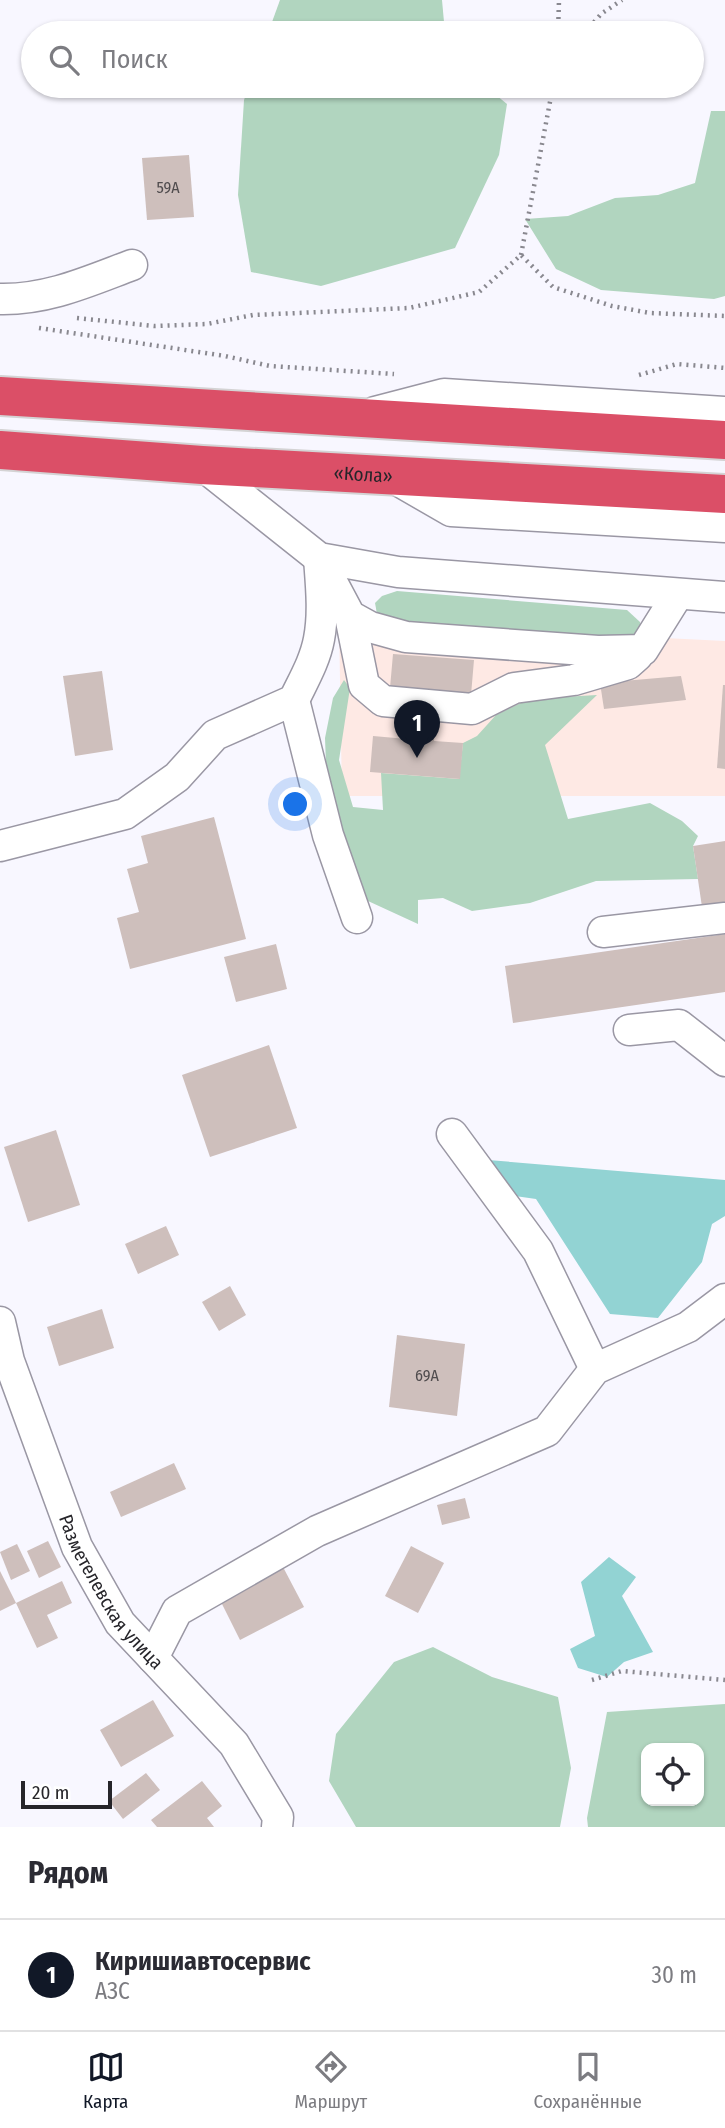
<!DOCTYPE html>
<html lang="ru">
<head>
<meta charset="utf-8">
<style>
	:root { --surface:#fff; --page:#f7f7f7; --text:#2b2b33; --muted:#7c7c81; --line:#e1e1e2; --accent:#111827 }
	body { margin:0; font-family:"Fira Sans Condensed",sans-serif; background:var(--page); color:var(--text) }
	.controls { position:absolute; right:21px; bottom:21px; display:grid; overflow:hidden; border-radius:14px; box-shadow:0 2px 5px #0004 }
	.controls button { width:63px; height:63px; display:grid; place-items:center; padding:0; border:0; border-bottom:2px solid var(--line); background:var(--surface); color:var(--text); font:35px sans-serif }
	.scale { position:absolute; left:21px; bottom:18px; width:91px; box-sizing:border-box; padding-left:7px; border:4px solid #26252a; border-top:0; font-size:19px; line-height:24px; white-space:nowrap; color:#26252a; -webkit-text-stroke:5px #fff; paint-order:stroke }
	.you { position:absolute; left:296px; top:805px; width:24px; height:24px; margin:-18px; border:5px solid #fff; border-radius:50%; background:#1a73e8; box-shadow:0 0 0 10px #1a73e833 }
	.badge { display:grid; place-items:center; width:46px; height:46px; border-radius:50%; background:var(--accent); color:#fff; font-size:23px; font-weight:700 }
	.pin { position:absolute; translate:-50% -58px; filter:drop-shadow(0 2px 4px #0008) }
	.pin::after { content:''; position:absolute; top:37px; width:24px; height:21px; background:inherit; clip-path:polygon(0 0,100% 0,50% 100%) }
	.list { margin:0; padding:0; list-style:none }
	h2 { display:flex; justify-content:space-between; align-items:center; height:91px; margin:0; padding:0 28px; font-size:30px }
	h2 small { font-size:23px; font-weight:400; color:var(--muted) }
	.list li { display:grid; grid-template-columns:46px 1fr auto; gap:21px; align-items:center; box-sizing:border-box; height:112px; padding:0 28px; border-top:2px solid var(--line) }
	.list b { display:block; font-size:26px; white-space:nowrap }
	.list p { margin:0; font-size:23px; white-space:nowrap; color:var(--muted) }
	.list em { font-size:23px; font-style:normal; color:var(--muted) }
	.icon { flex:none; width:38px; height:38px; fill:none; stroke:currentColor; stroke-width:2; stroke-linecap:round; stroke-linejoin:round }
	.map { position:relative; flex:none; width:725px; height:1827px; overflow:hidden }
	.search { position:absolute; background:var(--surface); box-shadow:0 2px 5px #0004; left:21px; right:21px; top:21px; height:77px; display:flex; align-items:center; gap:18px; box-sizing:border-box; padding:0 24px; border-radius:38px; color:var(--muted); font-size:26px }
	.sheet { height:203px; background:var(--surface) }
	nav { display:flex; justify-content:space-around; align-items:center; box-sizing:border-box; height:98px; border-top:2px solid var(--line); background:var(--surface); font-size:19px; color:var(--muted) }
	nav a { display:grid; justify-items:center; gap:4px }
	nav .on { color:var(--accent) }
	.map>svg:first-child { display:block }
	.commercial { fill:#fee9e4 }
	.green { fill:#b1d5bf; fill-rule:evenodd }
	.water { fill:#92d3d3 }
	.building { fill:#cebfbc }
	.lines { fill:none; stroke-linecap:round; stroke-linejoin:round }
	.minor-casing { stroke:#9a97a4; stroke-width:33 }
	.highway-casing { stroke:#d4d3d4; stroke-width:42 }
	.path { stroke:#89888f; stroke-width:4.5; stroke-dasharray:2 5; stroke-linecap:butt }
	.minor { stroke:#fff; stroke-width:30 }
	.highway { stroke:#db4f67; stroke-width:38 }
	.labels { text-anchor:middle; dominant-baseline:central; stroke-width:5; stroke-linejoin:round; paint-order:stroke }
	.number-label { font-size:16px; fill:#504c4e }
	.street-label { font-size:19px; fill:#26252a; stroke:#fff }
</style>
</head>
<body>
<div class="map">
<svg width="725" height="1827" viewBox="0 0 725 1827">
	<rect width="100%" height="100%" fill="#f8f7ff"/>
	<!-- commercial -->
	<path class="commercial" d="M339,622l386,19v155h-383z"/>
	<!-- green -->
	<g class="green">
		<path d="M280,0h162l3,33h-177z"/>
		<path d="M249,86h236l22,18 -8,51 -44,93 -134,38 -70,-14 -13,-77 6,-95z"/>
		<path d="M711,111h14v185l-11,3 -113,-9 -45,-21 -31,-50 43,-3 47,-18 43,-3 37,-12z"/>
		<path d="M397,591l230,19 13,12 2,8 -5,7 -12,3 -240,-18 -8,-8 -2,-11 7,-7z"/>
		<path d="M344,680l6,8 -11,72 14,47 30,3 -2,-37 78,6 4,-36 14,-7 19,-21 33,-16 68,-4 -52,50 23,74 82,-16 32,18 16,15 -5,10 5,33 -102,2 -66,22 -58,8 -29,-13 -25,2v24l-50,-23 -23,-49 -18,-62 -2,-52 8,-40z"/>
		<path d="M433,1647l59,30 66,20 13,71 -11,59h-204l-27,-46 7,-47 58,-72z"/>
		<path d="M725,1704v123h-137l-1,-9 20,-106zM646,1748h53v53h-53z"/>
	</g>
	<!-- water -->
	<g class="water">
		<path d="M488,1160l237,20v36l-13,8 -10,38 -44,56 -48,-4 -74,-115 -28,-4z"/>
		<path d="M609,1557l27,20 -14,19 31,56 -29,10 -17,15 -29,-9 -8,-19 25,-13 -14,-54z"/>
	</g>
	<!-- building -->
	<g class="building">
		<path d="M189,155l5,62 -47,3 -5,-62z"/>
		<path d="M393,654l81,6 -3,35 -34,-2 -3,48 29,2 -3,36 -90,-7 3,-36 34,3 3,-49 -20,-2z"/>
		<path d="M102,671l11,79 -38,6 -12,-80z"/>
		<path d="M681,676l5,24 -82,9 -4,-26z"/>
		<path d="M723,685h2v84l-8,-1z"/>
		<path d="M214,817l32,122 -116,30 -13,-51 22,-6 -12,-43 21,-6 -7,-27z"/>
		<path d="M725,841v62l-23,4 -9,-61z"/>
		<path d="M725,934v58l-212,31 -8,-57z"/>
		<path d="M276,944l11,45 -51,13 -12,-45z"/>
		<path d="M269,1045l28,83 -87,29 -28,-82z"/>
		<path d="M56,1130l24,75 -52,17 -24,-75z"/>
		<path d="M166,1226l13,29 -41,19 -13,-30z"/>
		<path d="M230,1286l16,29 -27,16 -17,-29z"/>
		<path d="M102,1309l12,39 -55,18 -12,-39z"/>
		<path d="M397,1335l68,9 -8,72 -68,-9z"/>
		<path d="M174,1463l12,26 -65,28 -11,-25z"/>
		<path d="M465,1498l5,20 -28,7 -5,-20z"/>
		<path d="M48,1541l13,26 -22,11 -12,-27z"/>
		<path d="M17,1544l13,27 -19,9 -11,-28z"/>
		<path d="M411,1546l33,17 -26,50 -33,-17z"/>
		<path d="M283,1567l21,40 -64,33 -20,-40z"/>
		<path d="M0,1571l16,32 -16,8z"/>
		<path d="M62,1581l10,22 -25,12 11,23 -21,10 -21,-45z"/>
		<path d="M153,1700l21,36 -53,31 -21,-37z"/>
		<path d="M146,1773l14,17 -37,29 -14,-18z"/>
		<path d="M202,1781l20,25 -15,12 7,9h-57l-6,-7z"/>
	</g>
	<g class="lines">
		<!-- minor casing -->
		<g class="minor-casing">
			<g id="minor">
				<path d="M0,299c48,1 89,-18 132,-34"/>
				<path d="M375,412l69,-18 281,18"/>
				<path d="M202,465l117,93 79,14 327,25"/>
				<path d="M392,477l59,34 274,16"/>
				<path d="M324,567l26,49 20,11 36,10 192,14 45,-1 35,-56"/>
				<path d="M350,616l14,69 19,16 89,8 42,-21 60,-8 54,-16 9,-8"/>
				<path d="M294,700l34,135 29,83"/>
				<path d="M0,846l125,-32 52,-37 38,-42 79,-35c9,-19 21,-39 25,-61 5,-26 2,-54 0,-81"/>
				<path d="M603,932l122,-14"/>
				<path d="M629,1030l50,-5 46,36"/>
				<path d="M452,1134l86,117 57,118"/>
				<path id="s1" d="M0,1322l9,39 68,186 43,76 114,121 44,73 -1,10"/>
				<path d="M153,1658l24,-47 140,-80 230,-100 48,-62 93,-42 37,-28"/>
			</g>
		</g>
		<!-- highway casing -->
		<g class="highway-casing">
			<g id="highway">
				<path d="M0,396l725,44"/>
				<path id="s2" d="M0,450l202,15 523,29"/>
			</g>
		</g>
		<!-- path -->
		<g class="path">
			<path d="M558,33l1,-33"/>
			<path d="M585,33l16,-19 21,-14"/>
			<path d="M521,255l32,-169"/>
			<path d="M77,318l77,8 53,-2 46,-9 156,-7 70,-16 42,-37 32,32 59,19 38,7 75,3"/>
			<path d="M39,328l186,28 45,10 124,8"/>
			<path d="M639,375l38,-11 48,4"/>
			<path d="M592,1680l30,-9 103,9"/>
		</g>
		<!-- minor -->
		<use href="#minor" class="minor"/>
		<!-- highway -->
		<use href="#highway" class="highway"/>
	</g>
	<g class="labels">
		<!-- number labels -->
		<g class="number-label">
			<text x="168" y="187">59А</text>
			<text x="427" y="1375">69А</text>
		</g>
		<!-- street labels -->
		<g class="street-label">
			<text stroke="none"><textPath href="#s2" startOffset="364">«Кола»</textPath></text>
			<text stroke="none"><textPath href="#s1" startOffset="294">Разметелевская улица</textPath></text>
		</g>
	</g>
</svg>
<div class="controls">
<button><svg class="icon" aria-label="locate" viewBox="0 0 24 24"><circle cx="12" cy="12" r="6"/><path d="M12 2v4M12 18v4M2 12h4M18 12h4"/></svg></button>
</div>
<div class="scale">20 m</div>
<div class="you"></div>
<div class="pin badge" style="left:417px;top:758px">1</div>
<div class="search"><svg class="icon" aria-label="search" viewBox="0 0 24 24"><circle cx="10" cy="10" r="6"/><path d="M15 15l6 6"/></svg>Поиск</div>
</div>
<section class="sheet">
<h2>Рядом<small></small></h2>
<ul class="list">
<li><span class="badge">1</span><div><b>Киришиавтосервис</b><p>АЗС</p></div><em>30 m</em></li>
</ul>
</section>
<nav>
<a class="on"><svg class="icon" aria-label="map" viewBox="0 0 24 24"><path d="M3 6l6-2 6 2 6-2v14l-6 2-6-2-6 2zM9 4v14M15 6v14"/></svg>Карта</a>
<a><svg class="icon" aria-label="directions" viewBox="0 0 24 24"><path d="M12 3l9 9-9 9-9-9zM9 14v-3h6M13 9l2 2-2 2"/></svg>Маршрут</a>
<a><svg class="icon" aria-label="saved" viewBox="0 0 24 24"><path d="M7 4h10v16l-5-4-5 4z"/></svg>Сохранённые</a>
</nav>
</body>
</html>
